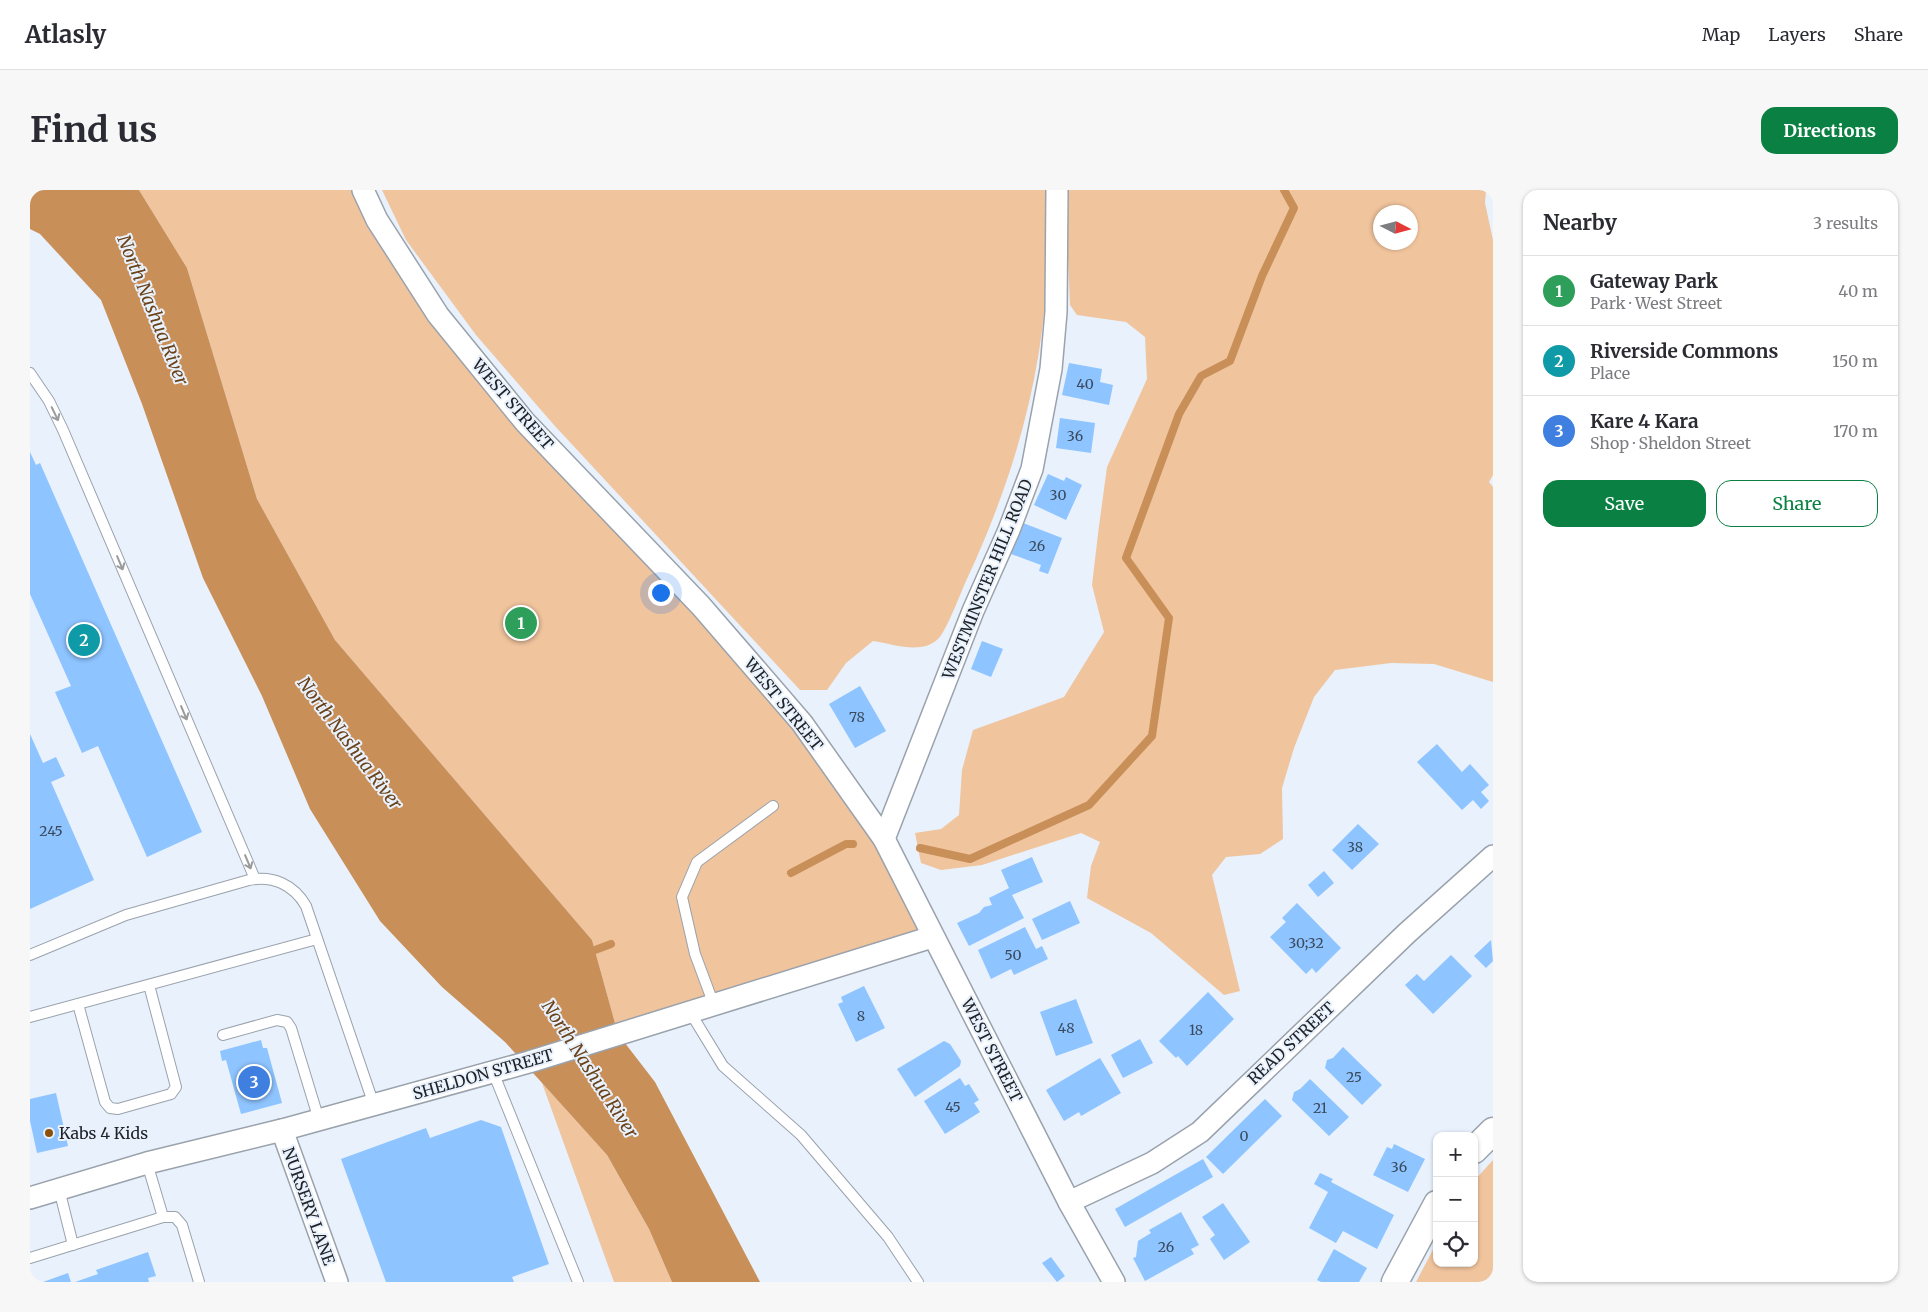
<!DOCTYPE html>
<html lang="en">
<head>
<meta charset="utf-8">
<style>
	:root { --surface:#fff; --page:#f7f7f7; --text:#2b2b33; --muted:#7c7c81; --line:#e1e1e2; --accent:#0b8043 }
	body { margin:0; font-family:Merriweather,serif; background:var(--page); color:var(--text) }
	.controls { position:absolute; right:15px; bottom:15px; display:grid; overflow:hidden; border-radius:10px; box-shadow:0 1px 4px #0004 }
	.controls button { width:45px; height:45px; display:grid; place-items:center; padding:0; border:0; border-bottom:1px solid var(--line); background:var(--surface); color:var(--text); font:25px sans-serif }
	.compass { position:absolute; left:1343px; top:15px; width:45px; height:45px; border-radius:50%; background:var(--surface); box-shadow:0 1px 4px #0004; rotate:96deg }
	.you { position:absolute; left:630px; top:402px; width:18px; height:18px; margin:-12px; border:4px solid #fff; border-radius:50%; background:#1a73e8; box-shadow:0 0 0 8px #1a73e833 }
	.badge { display:grid; place-items:center; width:32px; height:32px; border-radius:50%; background:var(--accent); color:#fff; font-size:16px; font-weight:700 }
	.pin { position:absolute; translate:-50% -50%; border:2px solid #fff; box-shadow:0 1px 5px #0006 }
	.list { margin:0; padding:0; list-style:none }
	h2 { display:flex; justify-content:space-between; align-items:center; height:65px; margin:0; padding:0 20px; font-size:21px }
	h2 small { font-size:16px; font-weight:400; color:var(--muted) }
	.list li { display:grid; grid-template-columns:32px 1fr auto; gap:15px; align-items:center; box-sizing:border-box; height:70px; padding:0 20px; border-top:1px solid var(--line) }
	.list b { display:block; font-size:19px; white-space:nowrap }
	.list p { margin:0; font-size:16px; white-space:nowrap; color:var(--muted) }
	.list em { font-size:16px; font-style:normal; color:var(--muted) }
	.actions { display:flex; gap:10px; padding:15px 20px }
	.actions a { flex:1; padding:11px 0; border:1px solid var(--accent); border-radius:15px; text-align:center; font-size:18px; color:var(--accent) }
	.actions .main { background:var(--accent); color:#fff }
	.icon { flex:none; width:28px; height:28px; fill:none; stroke:currentColor; stroke-width:2; stroke-linecap:round; stroke-linejoin:round }
	.map { position:relative; flex:none; width:1463px; height:1092px; overflow:hidden; border-radius:15px }
	header { display:flex; align-items:center; gap:30px; box-sizing:border-box; height:70px; padding:0 25px; background:var(--surface); border-bottom:1px solid var(--line) }
	header strong { font-size:24px }
	nav { display:flex; gap:28px; margin-inline-start:auto; font-size:18px }
	.intro { display:flex; align-items:center; justify-content:space-between; box-sizing:border-box; height:120px; padding:0 30px }
	h1 { margin:0; font-size:35px }
	.button { padding:12px 22px; border-radius:15px; background:var(--accent); color:#fff; font-size:18px; font-weight:700 }
	main { display:flex; gap:30px; padding:0 30px }
	aside { flex:1; background:var(--surface); border-radius:15px; box-shadow:0 1px 4px #0004 }
	.map>svg:first-child { display:block }
	.green { fill:#f0c49d; fill-rule:evenodd }
	.water { fill:#c98f58 }
	.lines { fill:none; stroke-linecap:round; stroke-linejoin:round }
	.stream { stroke:#c98f58; stroke-width:8 }
	.building { fill:#8ec4ff }
	.service-casing { stroke:#9aa2ac; stroke-width:12 }
	.minor-casing { stroke:#9aa2ac; stroke-width:24 }
	.tertiary-casing { stroke:#9aa2ac; stroke-width:29 }
	.service { stroke:#fff; stroke-width:10 }
	.minor { stroke:#fff; stroke-width:21 }
	.tertiary { stroke:#fff; stroke-width:26 }
	.oneway { stroke:#9a9b9d }
	.poi-dot { fill:#8b510a; stroke:#e8f1fc; stroke-width:2 }
	.labels { text-anchor:middle; dominant-baseline:central; stroke-width:4; stroke-linejoin:round; paint-order:stroke }
	.number-label { font-size:14px; fill:#3a4a5c }
	.street-label { font-size:16px; fill:#1e2125; stroke:#e8f1fc }
	.poi-label { font-size:16px; fill:#1e2125; stroke:#e8f1fc; text-anchor:start }
	.water-label { font-size:18px; font-style:italic; fill:#6a4219; stroke:#e8f1fc }
</style>
</head>
<body>
<header>
<strong>Atlasly</strong>
<nav><a>Map</a><a>Layers</a><a>Share</a></nav>
</header>
<div class="intro"><h1>Find us</h1><a class="button">Directions</a></div>
<main>
<div class="map">
<svg width="1463" height="1092" viewBox="0 0 1463 1092">
	<rect width="100%" height="100%" fill="#e8f1fc"/>
	<!-- green -->
	<g class="green">
		<path d="M109,0h224l75,125 364,408 130,214 -314,97 -26,-94 -257,-300 -78,-141 -70,-231z"/>
		<path d="M352,0h663c12,137 -21,267 -79,391 -5,11 -20,51 -28,58 -17,16 -44,5 -65,2l-27,22 -19,27h-27l-246,-265 -78,-90 -70,-95z"/>
		<path d="M1035,0h421l-1,13 8,37v235l-4,7 4,5v195l-59,-18 -43,-1 -56,7 -21,27 -20,51 -12,40 1,51 -23,15 -34,3 -14,18 28,116 -16,4 -73,-62 -64,-35 4,-32 9,-24 -19,-9 -99,32 -41,5 -20,-7 -6,-30 26,-4 18,-14 3,-45 11,-40 91,-33 40,-65 -12,-47 7,-59 8,-59 40,-88 -2,-42 -19,-15 -49,-7 -7,-10zM1350,22h30v30h-30z"/>
		<path d="M512,893l65,72 42,74 23,53h-58z"/>
		<path d="M1463,970v122h-77l21,-40v21h37v-82z"/>
	</g>
	<!-- water -->
	<path class="water" d="M0,0h109l48,78 70,231 78,141 257,300 26,94 37,48 105,200h-88l-23,-53 -42,-74 -102,-113 -63,-55 -62,-66 -70,-112 -48,-113 -59,-118 -61,-174 -41,-104 -61,-66 -10,-5z"/>
	<g class="lines">
		<!-- stream -->
		<g class="stream">
			<path d="M890,658l50,11 119,-54 63,-69 17,-118 -43,-60 53,-144 22,-38 29,-15 32,-85 32,-68 -10,-18"/>
			<path d="M761,683l55,-29h7"/>
			<path d="M565,760l16,-6"/>
		</g>
	</g>
	<!-- building -->
	<g class="building">
		<path d="M1039,173l33,6 -2,13 13,3 -4,20 -47,-10z"/>
		<path d="M1030,228l35,5 -4,30 -35,-5z"/>
		<path d="M0,262l6,13 4,-2 162,369 -55,25 -49,-111 -16,7 -27,-61 16,-6 -41,-92z"/>
		<path d="M1018,284l16,7 2,-4 16,8 -16,35 -32,-15z"/>
		<path d="M993,333l39,15 -14,36 -9,-3 2,-6 -30,-11z"/>
		<path d="M952,451l21,8 -12,28 -20,-8z"/>
		<path d="M830,496l26,45 -31,17 -26,-44z"/>
		<path d="M0,544l13,29 13,-6 9,19 -14,6 43,98 -64,29z"/>
		<path d="M1407,554l25,28 8,-8 19,21 -8,7 8,9 -8,8 -8,-9 -11,10 -45,-48z"/>
		<path d="M1328,634l21,20 -27,26 -20,-20z"/>
		<path d="M1002,667l11,25 -31,13 12,23 -55,28 -12,-23 22,-10 5,-6 8,-2 -3,-7 20,-10 -8,-18z"/>
		<path d="M1294,681l10,12 -16,14 -10,-12z"/>
		<path d="M1040,711l10,22 -38,17 -10,-21z"/>
		<path d="M1267,713l44,45 -25,25 -4,-5 -6,6 -36,-37 16,-15 -4,-4z"/>
		<path d="M995,737l11,22 6,-3 6,13 -34,16 -3,-6 -20,10 -13,-29z"/>
		<path d="M1461,750l2,21 -7,7 -12,-12z"/>
		<path d="M1421,765l21,21 -39,38 -28,-29 12,-11 7,7z"/>
		<path d="M834,796l21,42 -29,14 -18,-38 5,-2 -2,-5z"/>
		<path d="M1178,802l26,27 -47,47 -9,-10 -2,2 -17,-17z"/>
		<path d="M1046,809l17,44 -37,13 -16,-44z"/>
		<path d="M1110,849l13,24 -30,15 -12,-23z"/>
		<path d="M231,850l2,8h4l15,55 -41,11 -15,-54 -4,1 -2,-10z"/>
		<path d="M914,851l6,3 11,17 -1,5 -45,31 -18,-28z"/>
		<path d="M1313,857l39,38 -20,20 -37,-37 2,-8 6,-2z"/>
		<path d="M1070,868l21,35 -40,23 -2,-4 -15,9 -18,-31z"/>
		<path d="M930,888l5,8 4,-2 10,16 -5,3 6,9 -35,22 -21,-33z"/>
		<path d="M1280,889l39,38 -20,19 -37,-36 2,-8 6,-3z"/>
		<path d="M26,903l12,53 -31,7 -7,-32v-22z"/>
		<path d="M1235,909l17,17 -59,58 -17,-17z"/>
		<path d="M451,930l20,7 48,137 -37,13 2,5h-128l-45,-123 85,-31 4,10z"/>
		<path d="M1364,954l31,15 -17,33 -35,-17 14,-28 5,2z"/>
		<path d="M1173,969l10,18 -88,50 -10,-18z"/>
		<path d="M1290,983l13,6 -2,3 63,33 -17,34 -34,-18 -7,12 -27,-15 19,-36 -14,-8z"/>
		<path d="M1193,1013l27,39 -26,18 -14,-21 5,-4 -13,-18z"/>
		<path d="M1151,1022l18,33 -8,4 3,5 -49,27 -12,-23 3,-1 2,-16 13,-8 -2,-3z"/>
		<path d="M1304,1059l33,19 -8,14h-38l-4,-2z"/>
		<path d="M118,1062l8,24 -8,2 1,4h-74l23,-8 -2,-4z"/>
		<path d="M1021,1067l14,19 -8,6 -15,-19z"/>
		<path d="M38,1083l3,9h-28z"/>
	</g>
	<g class="lines">
		<!-- service casing -->
		<g class="service-casing">
			<g id="service">
				<path d="M0,183l19,28 14,29 192,449"/>
				<path d="M0,765l96,-40 123,-35c24,-5 45,5 57,26l68,199"/>
				<path d="M48,814l27,98 5,6 8,1 53,-15 5,-7 -27,-102"/>
				<path d="M684,815l-19,-51 -13,-57 15,-35 76,-56"/>
				<path d="M660,822l33,54 78,69 87,102 30,45"/>
				<path d="M0,827l287,-78"/>
				<path d="M193,845l54,-15 10,2 4,6 28,92"/>
				<path d="M463,882l85,210"/>
				<path d="M29,999l14,56"/>
				<path d="M133,1027h12l7,8 17,57"/>
				<path d="M0,1068l133,-41 -16,-54"/>
			</g>
		</g>
		<!-- minor casing -->
		<g class="minor-casing">
			<g id="minor">
				<path d="M333,0l14,30 61,95 87,107 176,184 101,117 82,116 185,363 45,80"/>
				<path d="M854,649l89,-228 36,-81 23,-61 19,-100 5,-57 1,-122"/>
				<path d="M252,940l55,152"/>
				<path d="M0,1008l117,-35 135,-33 247,-68 403,-125"/>
				<path d="M1039,1012l83,-39 48,-31 207,-199 86,-77"/>
			</g>
		</g>
		<!-- tertiary casing -->
		<g class="tertiary-casing">
			<g id="tertiary">
				<path d="M1444,960l19,-19"/>
				<path d="M1365,1092l42,-78"/>
			</g>
		</g>
		<!-- service -->
		<use href="#service" class="service"/>
		<!-- minor -->
		<use href="#minor" class="minor"/>
		<!-- tertiary -->
		<use href="#tertiary" class="tertiary"/>
	</g>
	<!-- one-way arrows -->
	<defs><path id="oneway-shaft" d="M-6 0H5M1.5-3L5.5 0L1.5 3" fill="none" stroke-width="1.6" stroke-linecap="round" stroke-linejoin="round" transform="scale(1.25)"/></defs>
	<g class="oneway">
		<use href="#oneway-shaft" transform="translate(25 224) rotate(64)"/>
		<use href="#oneway-shaft" transform="translate(90 373) rotate(67)"/>
		<use href="#oneway-shaft" transform="translate(154 523) rotate(67)"/>
		<use href="#oneway-shaft" transform="translate(218 672) rotate(67)"/>
	</g>
	<!-- markers -->
	<circle class="poi-dot" cx="19" cy="943" r="5"/>
	<g class="labels">
		<!-- number labels -->
		<g class="number-label">
			<text x="1055" y="194">40</text>
			<text x="1045" y="246">36</text>
			<text x="1028" y="305">30</text>
			<text x="1007" y="356">26</text>
			<text x="827" y="527">78</text>
			<text x="21" y="641">245</text>
			<text x="1325" y="657">38</text>
			<text x="1276" y="753">30;32</text>
			<text x="983" y="765">50</text>
			<text x="831" y="826">8</text>
			<text x="1036" y="838">48</text>
			<text x="1166" y="840">18</text>
			<text x="1324" y="887">25</text>
			<text x="923" y="917">45</text>
			<text x="1290" y="918">21</text>
			<text x="1214" y="946">0</text>
			<text x="1369" y="977">36</text>
			<text x="1136" y="1057">26</text>
		</g>
		<!-- street labels -->
		<g class="street-label">
			<text transform="translate(483 214) rotate(49)">WEST STREET</text>
			<text transform="translate(957 389) rotate(-68)">WESTMINSTER HILL ROAD</text>
			<text transform="translate(754 514) rotate(51)">WEST STREET</text>
			<text transform="translate(1261 853) rotate(-43)">READ STREET</text>
			<text transform="translate(962 860) rotate(63)">WEST STREET</text>
			<text transform="translate(453 884) rotate(-16)">SHELDON STREET</text>
			<text transform="translate(279 1016) rotate(70)">NURSERY LANE</text>
		</g>
		<!-- poi labels -->
		<g class="poi-label">
			<text x="29" y="943">Kabs 4 Kids</text>
		</g>
		<!-- water labels -->
		<g class="water-label">
			<text transform="translate(123 120) rotate(68)">North Nashua River</text>
			<text transform="translate(320 553) rotate(53)">North Nashua River</text>
			<text transform="translate(560 879) rotate(57)">North Nashua River</text>
		</g>
	</g>
</svg>
<div class="controls">
<button>+</button>
<button>−</button>
<button><svg class="icon" aria-label="locate" viewBox="0 0 24 24"><circle cx="12" cy="12" r="6"/><path d="M12 2v4M12 18v4M2 12h4M18 12h4"/></svg></button>
</div>
<svg class="compass" viewBox="-18 -18 36 36"><path d="M0-13l5 13h-10z" fill="#e53935"/><path d="M0 13l5-13h-10z" fill="#7c7c81"/></svg>
<div class="you"></div>
<div class="pin badge" style="left:491px;top:433px;background:#2e9e5b">1</div>
<div class="pin badge" style="left:54px;top:450px;background:#0f9aa8">2</div>
<div class="pin badge" style="left:224px;top:892px;background:#3f7fe0">3</div>
</div>
<aside>
<h2>Nearby<small>3 results</small></h2>
<ul class="list">
<li><span class="badge" style="background:#2e9e5b">1</span><div><b>Gateway Park</b><p>Park · West Street</p></div><em>40 m</em></li>
<li><span class="badge" style="background:#0f9aa8">2</span><div><b>Riverside Commons</b><p>Place</p></div><em>150 m</em></li>
<li><span class="badge" style="background:#3f7fe0">3</span><div><b>Kare 4 Kara</b><p>Shop · Sheldon Street</p></div><em>170 m</em></li>
</ul>
<div class="actions"><a class="main">Save</a><a>Share</a></div>
</aside>
</main>
</body>
</html>
